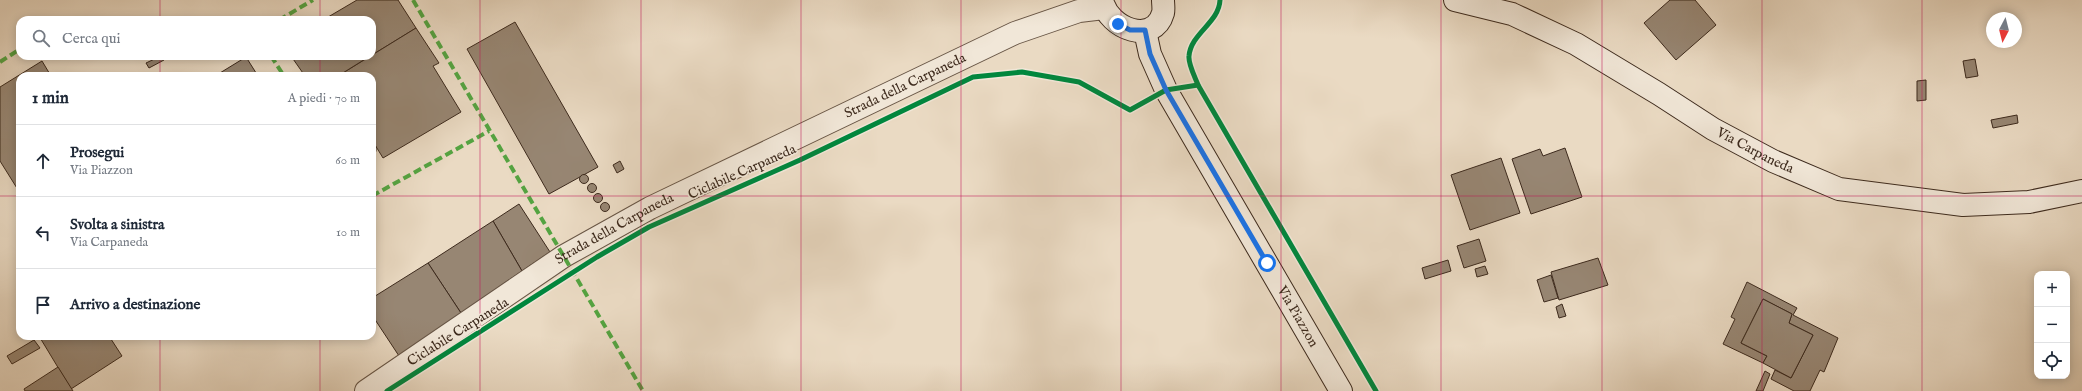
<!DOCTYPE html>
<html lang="it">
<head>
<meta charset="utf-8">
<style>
	:root { --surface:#fff; --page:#f2f2f3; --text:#1f2937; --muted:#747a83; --line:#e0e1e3 }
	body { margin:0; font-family:"IM FELL English",serif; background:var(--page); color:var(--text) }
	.controls { position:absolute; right:12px; bottom:12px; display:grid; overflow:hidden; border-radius:8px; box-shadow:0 2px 10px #0003 }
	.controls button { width:36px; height:36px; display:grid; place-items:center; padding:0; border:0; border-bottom:1px solid var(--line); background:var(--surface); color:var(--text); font:20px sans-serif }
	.compass { position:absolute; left:1986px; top:12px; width:36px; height:36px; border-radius:50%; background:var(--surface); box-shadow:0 2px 10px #0003; rotate:187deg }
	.stop { position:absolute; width:12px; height:12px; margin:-9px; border:3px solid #1a73e8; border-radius:50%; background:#fff }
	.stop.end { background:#1a73e8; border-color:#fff; box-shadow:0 1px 4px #0008 }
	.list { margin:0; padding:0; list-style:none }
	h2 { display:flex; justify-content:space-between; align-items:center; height:52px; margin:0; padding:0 16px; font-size:17px }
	h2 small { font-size:13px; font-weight:400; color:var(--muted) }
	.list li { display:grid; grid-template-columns:26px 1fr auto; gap:12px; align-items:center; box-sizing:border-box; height:72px; padding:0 16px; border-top:1px solid var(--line) }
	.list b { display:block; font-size:15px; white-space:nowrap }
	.list p { margin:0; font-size:13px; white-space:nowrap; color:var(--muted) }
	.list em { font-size:13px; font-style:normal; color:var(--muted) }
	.icon { flex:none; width:22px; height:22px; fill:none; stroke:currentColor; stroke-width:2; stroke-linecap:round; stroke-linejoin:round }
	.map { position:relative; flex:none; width:2082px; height:391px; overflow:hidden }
	.search { position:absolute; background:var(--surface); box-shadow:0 2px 10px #0003; left:16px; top:16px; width:360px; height:44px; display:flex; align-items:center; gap:10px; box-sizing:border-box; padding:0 14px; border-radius:12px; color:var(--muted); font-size:15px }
	.panel { position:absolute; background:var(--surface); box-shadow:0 2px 10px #0003; left:16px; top:72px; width:360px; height:268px; border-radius:12px }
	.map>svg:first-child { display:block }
	.building { fill:#978673; stroke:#3d2a1d }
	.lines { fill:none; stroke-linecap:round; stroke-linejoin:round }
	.street-casing { stroke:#685646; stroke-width:24 }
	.secondary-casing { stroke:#3d2a1d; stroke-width:24 }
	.street { stroke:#f1e7d8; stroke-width:22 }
	.secondary { stroke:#f1e7d8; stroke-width:22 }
	.quiet { stroke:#54a441; stroke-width:4; stroke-dasharray:8 4; stroke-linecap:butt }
	.cycleway-casing { stroke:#f1e7d8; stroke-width:8 }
	.cycleway { stroke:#00873e; stroke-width:5 }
	.route { stroke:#1a73e8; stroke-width:5 }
	.grid { fill:none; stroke:#c2185b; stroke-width:1; stroke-opacity:0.55 }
	.labels { text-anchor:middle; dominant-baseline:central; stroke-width:3; stroke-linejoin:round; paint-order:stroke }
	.street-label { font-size:14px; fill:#3d2a1d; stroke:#f1e7d8 }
</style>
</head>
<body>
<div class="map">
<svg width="2082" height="391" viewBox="0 0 2082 391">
	<rect width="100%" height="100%" fill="#eadac3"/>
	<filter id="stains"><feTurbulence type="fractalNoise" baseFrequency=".005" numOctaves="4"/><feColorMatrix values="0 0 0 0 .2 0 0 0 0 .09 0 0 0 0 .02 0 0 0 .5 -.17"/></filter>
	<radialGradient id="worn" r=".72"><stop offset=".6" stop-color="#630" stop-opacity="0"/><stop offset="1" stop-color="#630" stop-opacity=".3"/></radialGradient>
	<!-- building -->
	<g class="building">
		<path d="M357,0h41l18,28 -44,27v-35h-49z"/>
		<path d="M1670,0h25l21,25 -40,35 -32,-37z"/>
		<path d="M515,22l83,145 -49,27 -82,-145z"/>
		<path d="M416,28l23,35 -6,3 28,46 -78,46 -11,-18v-64h-34z"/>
		<path d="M161,56l3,4 -15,8 -3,-5z"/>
		<path d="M291,56h79l-32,20h-33z"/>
		<path d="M246,57l12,19h-43z"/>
		<path d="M1975,59l3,17 -12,2 -3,-17z"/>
		<path d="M42,61l9,15h-31v117l-20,-32v-74z"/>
		<path d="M1926,80v20l-9,1v-20z"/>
		<path d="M2017,115l1,8 -25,5 -2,-8z"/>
		<path d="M372,140l4,7v4l-4,8z"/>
		<path d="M1565,148l17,49 -51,17 -19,-55 28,-10 3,7z"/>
		<path d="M1501,158l19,55 -50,17 -19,-55z"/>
		<path d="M620,161l4,8 -7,4 -4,-8z"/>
		<circle cx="584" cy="179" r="4.5"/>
		<circle cx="592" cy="188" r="4.5"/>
		<circle cx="598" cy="198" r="4.5"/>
		<circle cx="605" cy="207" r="4.5"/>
		<path d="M519,204l31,48 -28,19 -29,-50z"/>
		<path d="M493,221l29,50 -61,42 -33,-50z"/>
		<path d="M1479,239l7,22 -22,7 -7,-22z"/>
		<path d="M1598,258l10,27 -49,15 -8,-28z"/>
		<path d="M1448,260l3,11 -26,8 -3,-11z"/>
		<path d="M428,263l33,50 -60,46 -29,-44v-17z"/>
		<path d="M1485,266l3,8 -11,3 -2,-8z"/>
		<path d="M1551,275l7,23 -14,4 -7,-22z"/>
		<path d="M1747,282l50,26 -4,7 45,23 -14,34 -4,-2 -10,21h-16l-23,-12 4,-9 16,8 22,-43 -24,-12 3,-9 -29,-15 -22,44 26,13 -4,7 -40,-19 12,-25 -4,-2z"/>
		<path d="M1763,299l29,15 -3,9 24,12 -22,43 -28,-15 4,-7 -26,-13z"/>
		<path d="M1562,304l4,12 -7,2 -3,-11z"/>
		<path d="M39,336h70l13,20 -51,33z"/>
		<path d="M34,340l6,8 -28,16 -5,-8z"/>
		<path d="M58,367l15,24h-48l-1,-2z"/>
		<path d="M1765,371l5,3 -7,17h-7z"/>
	</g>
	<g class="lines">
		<!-- street casing -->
		<g class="street-casing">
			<g id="street">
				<path id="s1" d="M366,391l198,-135 86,-48 365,-175 64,-22 25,-3"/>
			</g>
		</g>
		<!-- secondary casing -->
		<g class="secondary-casing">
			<g id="secondary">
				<path d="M1102,0c7,30 52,45 61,13 1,-4 0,-9 0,-13"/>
				<path id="s2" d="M1455,0l57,14 64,30 83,50 54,35 60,32 66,28 124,16 66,-3 53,-11"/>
				<path id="s3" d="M1145,31l5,23 16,36 175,301"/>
			</g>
		</g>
		<!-- street -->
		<use href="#street" class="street"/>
		<!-- secondary -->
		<use href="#secondary" class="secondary"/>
		<!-- quiet -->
		<g class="quiet">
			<path d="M413,0l230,391"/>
			<path d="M279,20l34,-20"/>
			<path d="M271,56l13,20"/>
			<path d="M0,62l20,-13"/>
			<path d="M372,196l117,-65"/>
		</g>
		<!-- cycleway casing -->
		<g class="cycleway-casing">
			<g id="cycleway">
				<path d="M1220,0c-1,23 -29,33 -31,56 -1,8 6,21 9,29l178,306"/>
				<path d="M387,391l210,-134 52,-30 151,-67 173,-83 49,-5 57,10 51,28 36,-20 32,-5"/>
			</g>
		</g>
		<!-- cycleway -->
		<use href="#cycleway" class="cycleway"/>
	</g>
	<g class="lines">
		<!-- route -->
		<path class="route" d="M1118,24l12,6h15l5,24 16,36 101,173"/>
	</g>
	<!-- grid -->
	<path class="grid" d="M160,0v20M320,0v20M480,0v391M641,0v391M801,0v391M961,0v391M1121,0v391M1281,0v391M1441,0v391M1602,0v391M1762,0v391M1922,0v391M160,56v20M320,56v20M0,196h20M372,196h1710M160,336v55M320,336v55"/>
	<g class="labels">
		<!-- street labels -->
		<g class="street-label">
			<text stroke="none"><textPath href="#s1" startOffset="621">Strada della Carpaneda</textPath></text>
			<text stroke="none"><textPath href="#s2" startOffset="338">Via Carpaneda</textPath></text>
			<text transform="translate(742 172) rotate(-24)">Ciclabile Carpaneda</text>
			<text stroke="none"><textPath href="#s1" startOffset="297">Strada della Carpaneda</textPath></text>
			<text stroke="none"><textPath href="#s3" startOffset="325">Via Piazzon</textPath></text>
			<text transform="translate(458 332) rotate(-32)">Ciclabile Carpaneda</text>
		</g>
	</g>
	<rect width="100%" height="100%" filter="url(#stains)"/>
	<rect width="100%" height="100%" fill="url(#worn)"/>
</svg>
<div class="controls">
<button>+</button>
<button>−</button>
<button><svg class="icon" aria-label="locate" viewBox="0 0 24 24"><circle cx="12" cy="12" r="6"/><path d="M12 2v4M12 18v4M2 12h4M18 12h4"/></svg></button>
</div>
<svg class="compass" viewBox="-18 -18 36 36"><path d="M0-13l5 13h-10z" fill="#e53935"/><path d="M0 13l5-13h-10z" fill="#747a83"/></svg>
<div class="stop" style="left:1267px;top:263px"></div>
<div class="stop end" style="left:1118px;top:24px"></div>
<div class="search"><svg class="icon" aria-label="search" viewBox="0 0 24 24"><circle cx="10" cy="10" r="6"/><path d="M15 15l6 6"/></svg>Cerca qui</div>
<section class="panel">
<h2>1 min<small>A piedi · 70 m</small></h2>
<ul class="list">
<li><svg class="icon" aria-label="ahead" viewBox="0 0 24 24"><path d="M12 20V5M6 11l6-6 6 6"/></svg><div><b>Prosegui</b><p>Via Piazzon</p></div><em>60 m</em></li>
<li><svg class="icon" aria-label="left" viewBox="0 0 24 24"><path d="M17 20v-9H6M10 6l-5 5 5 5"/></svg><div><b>Svolta a sinistra</b><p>Via Carpaneda</p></div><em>10 m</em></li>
<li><svg class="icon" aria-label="arrive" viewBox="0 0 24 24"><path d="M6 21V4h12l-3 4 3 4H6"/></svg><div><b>Arrivo a destinazione</b></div></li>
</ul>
</section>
</div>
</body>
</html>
